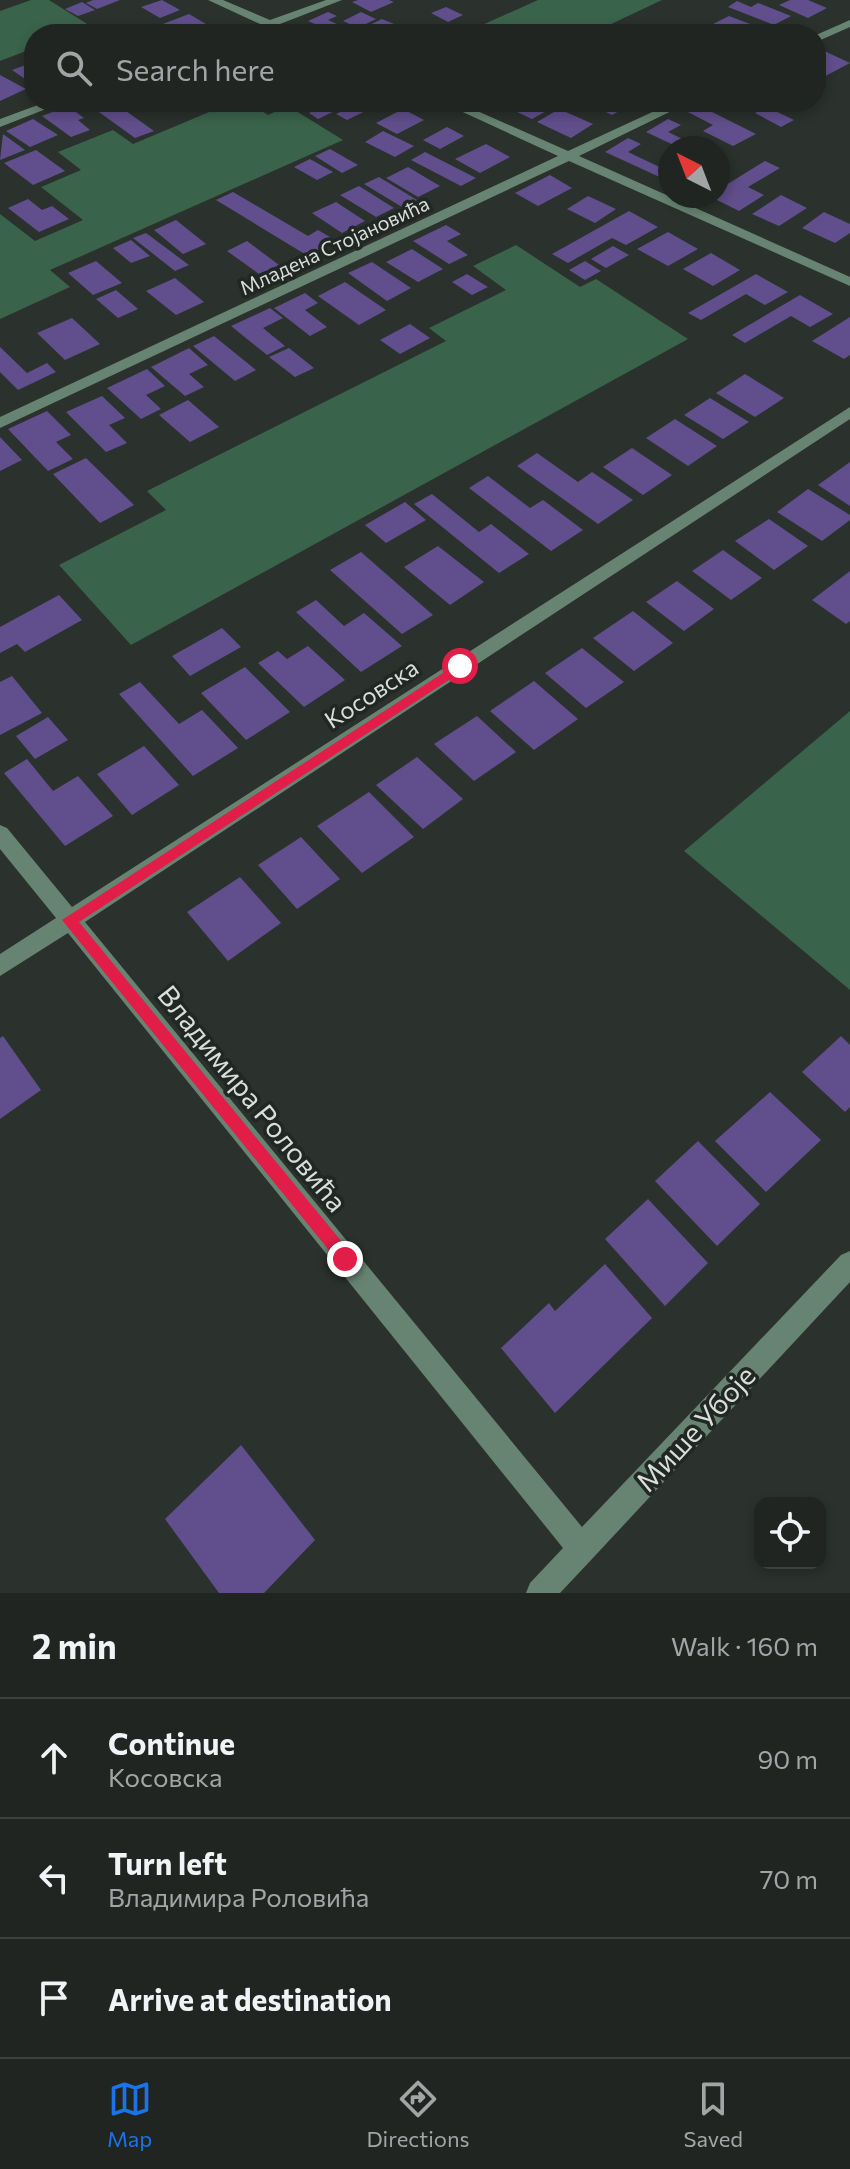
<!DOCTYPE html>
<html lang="en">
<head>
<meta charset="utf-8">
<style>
	:root { --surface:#202522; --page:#2d312f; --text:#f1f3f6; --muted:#a2a5a5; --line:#3d4240; --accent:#1a73e8 }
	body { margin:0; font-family:Commissioner,sans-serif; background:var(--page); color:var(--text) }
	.controls { position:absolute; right:24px; bottom:24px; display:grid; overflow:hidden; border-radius:16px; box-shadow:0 4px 12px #0003 }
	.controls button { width:72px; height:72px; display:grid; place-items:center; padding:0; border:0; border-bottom:2px solid var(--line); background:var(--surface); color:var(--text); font:40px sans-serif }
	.compass { position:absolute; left:658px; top:136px; width:72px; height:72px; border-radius:50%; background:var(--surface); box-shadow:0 4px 12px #0003; rotate:318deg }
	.stop { position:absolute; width:24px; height:24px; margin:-18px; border:6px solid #e11d48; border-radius:50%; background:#fff }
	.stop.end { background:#e11d48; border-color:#fff; box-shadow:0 2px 8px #0008 }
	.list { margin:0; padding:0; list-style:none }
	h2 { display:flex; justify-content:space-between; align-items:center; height:104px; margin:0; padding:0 32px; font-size:34px }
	h2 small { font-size:26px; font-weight:400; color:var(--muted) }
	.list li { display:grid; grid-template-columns:52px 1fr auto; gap:24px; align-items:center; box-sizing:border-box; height:120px; padding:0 32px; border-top:2px solid var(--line) }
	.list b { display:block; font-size:30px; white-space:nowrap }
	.list p { margin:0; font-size:26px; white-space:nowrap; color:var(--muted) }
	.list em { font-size:26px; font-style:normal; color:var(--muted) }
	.icon { flex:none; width:44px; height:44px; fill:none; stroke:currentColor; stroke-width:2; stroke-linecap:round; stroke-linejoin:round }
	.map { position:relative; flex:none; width:850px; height:1593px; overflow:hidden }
	.search { position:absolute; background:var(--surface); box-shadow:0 4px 12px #0003; left:24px; right:24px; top:24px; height:88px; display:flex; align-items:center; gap:20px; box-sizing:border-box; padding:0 28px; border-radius:32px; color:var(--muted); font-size:30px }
	.sheet { height:464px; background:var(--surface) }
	nav { display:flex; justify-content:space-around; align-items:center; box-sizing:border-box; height:112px; border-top:2px solid var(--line); background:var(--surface); font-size:22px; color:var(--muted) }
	nav a { display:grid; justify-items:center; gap:4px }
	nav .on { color:var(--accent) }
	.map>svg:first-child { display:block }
	.green { fill:#3a634b }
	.building { fill:#604f8c }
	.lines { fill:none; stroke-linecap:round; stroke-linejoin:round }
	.minor { fill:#678472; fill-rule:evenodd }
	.route { fill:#e11d48 }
	.labels { text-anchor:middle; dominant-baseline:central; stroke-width:7; stroke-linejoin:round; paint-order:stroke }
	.far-street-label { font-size:20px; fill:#d9dddb; stroke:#212723 }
	.street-label { font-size:24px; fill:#d9dddb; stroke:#212723 }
	.near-street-label { font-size:28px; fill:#d9dddb; stroke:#212723 }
</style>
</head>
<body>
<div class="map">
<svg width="850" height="1593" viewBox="0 0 850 1593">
	<rect width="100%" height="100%" fill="#2b312d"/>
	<!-- green -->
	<g class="green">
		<path d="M31,0h18l43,27 -19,7h-39v14l-34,13v-50z"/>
		<path d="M538,0h124l-72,34h-128z"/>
		<path d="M233,102h15l20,13 20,-9 55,34 -293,130 20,17 -70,32v-105l35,27 48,-21 -42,-33 40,-17 -23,-18 55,-22 20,14z"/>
		<path d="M516,245l64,42 16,-8 92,60 -557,306 -72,-80 107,-55 -19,-19 299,-150 -17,-13 77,-38 -33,-24z"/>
		<path d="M850,711v279l-166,-139z"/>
	</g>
	<!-- building -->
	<g class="building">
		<path d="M93,0h27l-23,9 -11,-6z"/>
		<path d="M162,0l18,10 -20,8 -19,-11z"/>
		<path d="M358,0h31l5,2 -23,10 -19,-10z"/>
		<path d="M790,0h18l19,8 -19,10 -29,-13z"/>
		<path d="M737,1l14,6 7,-4 33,13 -17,9 -46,-18z"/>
		<path d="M82,2l13,8 -17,6 -13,-7z"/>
		<path d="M446,7l17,8 -15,7 -17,-9z"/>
		<path d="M328,12l9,4 -9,4 20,9 -11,5 -29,-13z"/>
		<path d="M361,12l15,7 -18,9 -15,-7z"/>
		<path d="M189,14l17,10 -39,10 -12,-7z"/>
		<path d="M729,16l34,13 -9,5h-31l-16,-7z"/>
		<path d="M382,19l31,13 -29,2 -17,-8z"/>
		<path d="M816,48h2l32,15 -32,17z"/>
		<path d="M31,63l3,2v20l-22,-15z"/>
		<path d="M0,75l26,14 -26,12z"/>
		<path d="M85,102h37l3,2 -6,2 35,25 -19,7z"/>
		<path d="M332,102l9,6 -23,11 -9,-6z"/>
		<path d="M361,102l15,4 -29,14 -11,-6z"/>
		<path d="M512,102h31l-3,2 10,5 -18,10 -28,-13z"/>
		<path d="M585,102h50l-23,13z"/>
		<path d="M698,105l58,29 -23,12 -30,-15 10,-6 -27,-14z"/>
		<path d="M68,106l16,12 -6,2 12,10 -19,7 -29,-21z"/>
		<path d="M767,107l27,13 -13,7 -26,-14z"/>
		<path d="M403,109l21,11 -27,14 -21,-11z"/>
		<path d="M559,109l34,15 -22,14 -34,-16z"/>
		<path d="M33,119l25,16 -28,12 -24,-16z"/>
		<path d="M668,119l13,6 -13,7 33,16h-21l-34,-16z"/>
		<path d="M447,127l17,9 -24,13 -17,-9z"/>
		<path d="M383,131l31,15 -19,11 -30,-15z"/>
		<path d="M3,134l22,16 -25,10z"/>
		<path d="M628,138l13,6 -13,8 42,20v3l-6,4 -59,-27z"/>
		<path d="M486,144l24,13 -30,16 -25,-14z"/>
		<path d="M330,149l28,16 -16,8 -27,-17z"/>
		<path d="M36,150l29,21 -32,14 -29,-22z"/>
		<path d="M425,152l51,26 -15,8 -50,-26z"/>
		<path d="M310,159l23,13 -16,8 -23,-13z"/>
		<path d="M765,161l15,7 -32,19 16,8 -25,16 -30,-15h9v-6z"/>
		<path d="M408,167l32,19 -22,11 -32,-19z"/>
		<path d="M550,175l22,13 -34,18 -23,-13z"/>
		<path d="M379,177l38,23 -15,7 -38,-23z"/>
		<path d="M359,186l35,22 -18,9 -36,-22z"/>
		<path d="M233,192l75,44 10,-6 17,10 -27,16 -92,-56z"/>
		<path d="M781,195l26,13 -28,18 -27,-12z"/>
		<path d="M588,196l28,13 -21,14 -28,-14z"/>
		<path d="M28,199l14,11 10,-4 17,13 -30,13 -31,-24z"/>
		<path d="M336,202l29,19 -23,12 -30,-20z"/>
		<path d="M629,211l29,16 -32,18 -14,-7 -44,25 -16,-9z"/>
		<path d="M824,212l26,12v9l-15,10 -33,-15z"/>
		<path d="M176,220l30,24 -23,10 -29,-24z"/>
		<path d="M446,225l15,9 -14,7 21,14 -19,9 -36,-23z"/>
		<path d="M668,232l30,17 -30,17 -31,-17z"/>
		<path d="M146,233l43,32 -14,6 -42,-33z"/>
		<path d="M131,240l19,16 -19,7 -18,-15z"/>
		<path d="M247,241l32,24 -20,9 -32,-23z"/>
		<path d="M613,246l16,9 -23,13 -15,-9z"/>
		<path d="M412,249l31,20 -25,13 -32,-20z"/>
		<path d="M711,253l29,17 -27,16 -30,-17z"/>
		<path d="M96,261l26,22 -29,12 -25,-22z"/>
		<path d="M585,261l16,10 -16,9 -16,-10z"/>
		<path d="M372,262l39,26 -24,13 -39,-28z"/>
		<path d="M467,274l21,13 -16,8 -20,-13z"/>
		<path d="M756,274l32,18 -23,13 -19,-11 -45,26 -13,-7z"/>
		<path d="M175,278l29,24 -28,13 -30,-24z"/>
		<path d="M345,282l41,28 -27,15 -41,-29z"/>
		<path d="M116,290l22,19 -20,9 -22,-19z"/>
		<path d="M305,293l13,10 -13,7 22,17 -17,9 -36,-28z"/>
		<path d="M800,295l33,19 -23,13 -19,-11 -46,27 -13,-8z"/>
		<path d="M270,308l13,10 -20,10 22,18 -18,9 -36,-29z"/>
		<path d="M850,317v38l-6,4 -32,-18z"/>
		<path d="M72,318l28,26 -35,16 -28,-27z"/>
		<path d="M410,324l20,14 -30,16 -20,-14z"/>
		<path d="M214,336l42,34 -21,11 -42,-35z"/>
		<path d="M0,347l27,26 20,-10 9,9 -38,18 -18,-18z"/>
		<path d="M189,348l19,17 -19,9 15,13 -19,9 -34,-29z"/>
		<path d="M289,348l25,20 -19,9 -26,-20z"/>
		<path d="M147,369l18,17 -19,9 15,14 -20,10 -34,-31z"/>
		<path d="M745,374l39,24 -29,19 -39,-24z"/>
		<path d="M102,396l23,22 -16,7 18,18 -21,9 -40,-40z"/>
		<path d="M710,398l39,24 -26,17 -39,-24z"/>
		<path d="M188,400l31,27 -29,15 -31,-27z"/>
		<path d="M47,411l24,24 -15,7 17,17 -25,12 -40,-42z"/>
		<path d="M675,419l42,27 -29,20 -42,-28z"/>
		<path d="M0,437l22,23 -22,11z"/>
		<path d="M632,448l40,27 -29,20 -40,-28z"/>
		<path d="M537,453l41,29 14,-10 41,28 -35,24 -81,-58z"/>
		<path d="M86,458l48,47 -34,18 -47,-49z"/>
		<path d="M850,462v44l-32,-21z"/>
		<path d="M488,476l42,32 13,-8 40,30 -32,21 -82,-63z"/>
		<path d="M808,489l42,26v5l-28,21 -45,-29z"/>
		<path d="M432,494l47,38 12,-8 38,30 -30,19 -85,-69z"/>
		<path d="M405,502l21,18 -40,23 -21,-18z"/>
		<path d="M769,519l39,27 -34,24 -39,-29z"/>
		<path d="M438,546l46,36 -34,23 -46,-38z"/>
		<path d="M723,550l39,28 -31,22 -39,-29z"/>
		<path d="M361,552l72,63 -31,19 -72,-64z"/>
		<path d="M850,571v50l-4,3 -34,-24z"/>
		<path d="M677,581l37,28 -30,22 -38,-29z"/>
		<path d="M59,595l23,25 -57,32 -8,-8 -17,9v-26z"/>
		<path d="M316,600l28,26 20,-13 38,33 -41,26 -65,-60z"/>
		<path d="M633,611l40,32 -39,28 -41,-33z"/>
		<path d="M222,628l19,19 -51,29 -18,-20z"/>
		<path d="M308,646l37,34 -41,27 -46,-44 20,-12 9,8z"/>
		<path d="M582,648l42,34 -38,26 -41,-35z"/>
		<path d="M245,667l45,45 -44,28 -45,-47z"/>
		<path d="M12,676l30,37 -42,22v-53z"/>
		<path d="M534,681l44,38 -44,31 -44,-39z"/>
		<path d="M140,682l39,42 23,-14 36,38 -45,28 -74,-82z"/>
		<path d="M477,716l39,36 -42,29 -40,-37z"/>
		<path d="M48,717l20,23 -33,19 -19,-23z"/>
		<path d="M144,746l35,39 -47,30 -35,-41z"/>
		<path d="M417,757l46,42 -40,30 -47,-44z"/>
		<path d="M27,759l26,32 25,-15 35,40 -48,30 -61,-73z"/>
		<path d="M369,792l45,45 -52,36 -45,-47z"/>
		<path d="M301,837l39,42 -43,30 -39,-44z"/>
		<path d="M240,877l41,46 -53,38 -41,-49z"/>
		<path d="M3,1036l38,54 -41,29v-81z"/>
		<path d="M841,1036l9,9v62l-5,5 -43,-40z"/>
		<path d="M770,1092l51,48 -55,52 -51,-51z"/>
		<path d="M698,1141l62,63 -43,42 -62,-65z"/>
		<path d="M648,1199l60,64 -43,43 -60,-67z"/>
		<path d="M605,1264l47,54 -97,95 -54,-65 48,-45 6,8z"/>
		<path d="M241,1445l74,95 -51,53h-45l-54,-74z"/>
	</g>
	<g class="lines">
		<!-- minor -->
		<g class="minor">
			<path d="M208,0h15l47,20 56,-20h16l-62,24 18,10h-16l-13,-6 -15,6h-17l23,-10z"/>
			<path d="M850,20v7l-34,15v-7z"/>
			<path d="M46,102h18l-64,25v-8z"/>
			<path d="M441,102h16l111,49 106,-49h16l-111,54 271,121v9l-281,-125 -569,267v-11l558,-261z"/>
			<path d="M850,407v12l-765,503 497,605 259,-272 9,-4v31l-258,277 -32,34h-34l4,-10 33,-35 -495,-615 -68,43v-22l56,-36 -56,-69v-24l7,3 65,79z"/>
		</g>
	</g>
	<!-- route -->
	<path class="route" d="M460,662l6,4 -2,4 -385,252 272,331 3,6 -9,8 -5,-3 -278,-344z"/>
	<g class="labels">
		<!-- far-street labels -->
		<g class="far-street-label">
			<text transform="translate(334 245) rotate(-25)">Младена Стојановића</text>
		</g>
		<!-- street labels -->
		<g class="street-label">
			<text transform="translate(371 693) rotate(-33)">Косовска</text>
		</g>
		<!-- near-street labels -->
		<g class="near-street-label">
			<text transform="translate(253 1098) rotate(51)">Владимира Роловића</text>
			<text transform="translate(695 1428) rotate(-47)">Мише Убоје</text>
		</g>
	</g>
</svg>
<div class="controls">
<button><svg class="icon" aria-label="locate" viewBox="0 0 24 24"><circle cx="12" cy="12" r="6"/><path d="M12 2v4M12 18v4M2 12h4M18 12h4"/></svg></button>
</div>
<svg class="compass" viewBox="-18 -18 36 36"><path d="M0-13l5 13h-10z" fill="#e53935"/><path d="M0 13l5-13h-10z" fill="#a2a5a5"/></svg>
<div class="stop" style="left:460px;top:666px"></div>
<div class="stop end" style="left:345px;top:1259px"></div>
<div class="search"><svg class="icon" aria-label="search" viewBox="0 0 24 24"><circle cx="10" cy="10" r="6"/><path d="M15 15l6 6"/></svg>Search here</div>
</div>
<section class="sheet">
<h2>2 min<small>Walk · 160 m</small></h2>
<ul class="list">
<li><svg class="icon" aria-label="ahead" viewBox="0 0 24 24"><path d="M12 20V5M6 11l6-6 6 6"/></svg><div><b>Continue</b><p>Косовска</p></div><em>90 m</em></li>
<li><svg class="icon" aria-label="left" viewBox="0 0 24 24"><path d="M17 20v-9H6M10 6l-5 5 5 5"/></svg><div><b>Turn left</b><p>Владимира Роловића</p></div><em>70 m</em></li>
<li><svg class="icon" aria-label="arrive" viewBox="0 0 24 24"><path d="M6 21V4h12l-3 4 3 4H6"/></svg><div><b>Arrive at destination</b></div></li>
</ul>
</section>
<nav>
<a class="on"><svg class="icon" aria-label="map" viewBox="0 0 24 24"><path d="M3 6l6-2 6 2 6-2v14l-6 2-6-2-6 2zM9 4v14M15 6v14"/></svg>Map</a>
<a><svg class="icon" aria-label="directions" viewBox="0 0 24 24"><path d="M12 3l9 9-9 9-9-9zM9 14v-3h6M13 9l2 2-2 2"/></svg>Directions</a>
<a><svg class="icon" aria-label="saved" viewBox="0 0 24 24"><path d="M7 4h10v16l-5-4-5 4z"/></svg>Saved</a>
</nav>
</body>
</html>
